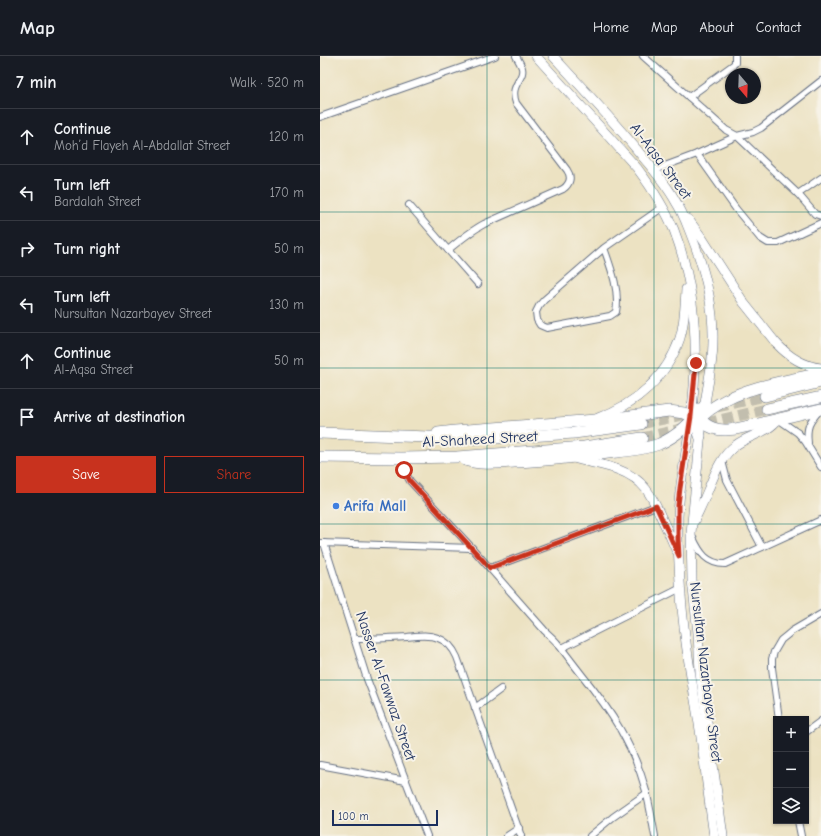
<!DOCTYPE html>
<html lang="en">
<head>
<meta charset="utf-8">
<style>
	:root { --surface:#171b24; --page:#242831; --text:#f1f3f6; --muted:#9ea1a6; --line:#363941; --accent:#c8321e }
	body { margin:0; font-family:"Comic Neue",sans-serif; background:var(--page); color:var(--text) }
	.controls { position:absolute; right:12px; bottom:12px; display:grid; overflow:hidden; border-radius:0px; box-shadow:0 1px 3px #0004 }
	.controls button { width:36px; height:36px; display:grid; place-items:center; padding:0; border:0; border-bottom:1px solid var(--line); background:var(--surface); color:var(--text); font:20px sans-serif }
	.compass { position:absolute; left:405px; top:12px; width:36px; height:36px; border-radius:50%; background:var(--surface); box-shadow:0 1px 3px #0004; rotate:161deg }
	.scale { position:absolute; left:12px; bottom:10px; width:106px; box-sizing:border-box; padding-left:4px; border:2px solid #1b2f5e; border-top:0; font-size:11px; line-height:14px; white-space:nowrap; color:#1b2f5e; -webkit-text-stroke:3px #f7f3e8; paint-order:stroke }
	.stop { position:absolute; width:12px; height:12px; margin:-9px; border:3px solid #c8321e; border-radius:50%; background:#fff }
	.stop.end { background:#c8321e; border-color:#fff; box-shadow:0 1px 4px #0008 }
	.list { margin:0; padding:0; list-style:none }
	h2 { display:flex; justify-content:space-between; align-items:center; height:52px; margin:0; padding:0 16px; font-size:17px }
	h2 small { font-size:13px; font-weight:400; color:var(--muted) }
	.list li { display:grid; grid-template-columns:26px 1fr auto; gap:12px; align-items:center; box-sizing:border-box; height:56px; padding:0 16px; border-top:1px solid var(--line) }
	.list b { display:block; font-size:15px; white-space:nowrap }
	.list p { margin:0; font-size:13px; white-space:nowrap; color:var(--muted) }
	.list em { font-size:13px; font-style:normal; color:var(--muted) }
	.actions { display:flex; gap:8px; padding:12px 16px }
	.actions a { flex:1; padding:9px 0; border:1px solid var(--accent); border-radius:0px; text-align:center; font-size:14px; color:var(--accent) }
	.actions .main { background:var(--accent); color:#fff }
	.icon { flex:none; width:22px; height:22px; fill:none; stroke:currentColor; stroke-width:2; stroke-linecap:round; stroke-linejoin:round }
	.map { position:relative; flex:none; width:501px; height:780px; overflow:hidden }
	header { display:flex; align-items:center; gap:24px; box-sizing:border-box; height:56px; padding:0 20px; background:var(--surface); border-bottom:1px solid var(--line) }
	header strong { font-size:19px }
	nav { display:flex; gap:22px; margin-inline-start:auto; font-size:14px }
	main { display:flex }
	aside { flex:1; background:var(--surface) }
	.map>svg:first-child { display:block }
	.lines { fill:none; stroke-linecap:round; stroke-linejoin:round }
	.trunk-tunnel { stroke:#c2beae; stroke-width:11; stroke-dasharray:11 5.5; stroke-linecap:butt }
	.minor-casing { stroke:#646e81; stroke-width:8 }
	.secondary-casing { stroke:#646e81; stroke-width:10 }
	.trunk-casing { stroke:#646e81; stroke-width:12 }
	.minor { stroke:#fff; stroke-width:6 }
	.secondary { stroke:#fff; stroke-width:9 }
	.trunk { stroke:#fff; stroke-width:11 }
	.route { stroke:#c8321e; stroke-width:5 }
	.grid { fill:none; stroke:#0f766e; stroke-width:1; stroke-opacity:0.55 }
	.shop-dot { fill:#3f7fe0; stroke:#f7f3e8; stroke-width:1.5 }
	.labels { text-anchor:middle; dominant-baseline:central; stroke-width:4; stroke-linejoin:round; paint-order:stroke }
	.street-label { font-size:15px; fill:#1b2f5e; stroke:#f7f3e8 }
	.shop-label { font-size:15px; font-weight:bold; fill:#366cbe; stroke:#f7f3e8; text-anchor:start }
</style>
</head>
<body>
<header>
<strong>Map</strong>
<nav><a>Home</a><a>Map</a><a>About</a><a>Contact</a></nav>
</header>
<main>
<aside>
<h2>7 min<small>Walk · 520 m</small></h2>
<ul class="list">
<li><svg class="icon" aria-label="ahead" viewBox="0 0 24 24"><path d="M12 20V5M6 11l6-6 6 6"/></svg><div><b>Continue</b><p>Moh’d Flayeh Al-Abdallat Street</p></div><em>120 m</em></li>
<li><svg class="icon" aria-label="left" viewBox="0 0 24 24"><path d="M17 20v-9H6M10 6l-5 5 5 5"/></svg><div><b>Turn left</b><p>Bardalah Street</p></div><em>170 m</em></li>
<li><svg class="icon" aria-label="right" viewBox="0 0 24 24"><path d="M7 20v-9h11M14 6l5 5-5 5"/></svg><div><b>Turn right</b></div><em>50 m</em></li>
<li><svg class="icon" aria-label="left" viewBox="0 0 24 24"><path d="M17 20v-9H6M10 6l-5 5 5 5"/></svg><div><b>Turn left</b><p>Nursultan Nazarbayev Street</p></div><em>130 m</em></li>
<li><svg class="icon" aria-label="ahead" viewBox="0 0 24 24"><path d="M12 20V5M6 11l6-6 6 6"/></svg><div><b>Continue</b><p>Al-Aqsa Street</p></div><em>50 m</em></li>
<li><svg class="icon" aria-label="arrive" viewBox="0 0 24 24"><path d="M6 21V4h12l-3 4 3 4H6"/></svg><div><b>Arrive at destination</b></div></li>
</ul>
<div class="actions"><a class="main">Save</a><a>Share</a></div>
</aside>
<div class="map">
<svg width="501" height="780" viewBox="0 0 501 780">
	<rect width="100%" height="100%" fill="#f7f3e8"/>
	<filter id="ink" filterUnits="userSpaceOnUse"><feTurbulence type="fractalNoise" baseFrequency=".025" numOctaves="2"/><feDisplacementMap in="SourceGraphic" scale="8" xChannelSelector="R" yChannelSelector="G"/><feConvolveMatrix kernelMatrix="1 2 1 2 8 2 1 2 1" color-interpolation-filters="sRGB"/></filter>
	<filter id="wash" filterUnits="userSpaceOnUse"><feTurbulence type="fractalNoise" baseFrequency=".012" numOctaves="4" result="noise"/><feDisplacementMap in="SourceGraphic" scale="16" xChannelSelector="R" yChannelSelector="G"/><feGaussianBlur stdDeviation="0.9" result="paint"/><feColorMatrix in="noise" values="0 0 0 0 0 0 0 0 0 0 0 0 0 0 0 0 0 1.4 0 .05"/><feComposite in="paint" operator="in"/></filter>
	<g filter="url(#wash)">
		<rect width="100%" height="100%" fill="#ece2c2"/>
	</g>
	<g filter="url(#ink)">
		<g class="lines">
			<!-- trunk-tunnel -->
			<g class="trunk-tunnel">
				<path d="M397,351l48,-11"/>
				<path d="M321,368l46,-10"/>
				<path d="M322,382l125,-29"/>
			</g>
			<!-- minor casing -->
			<g class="minor-casing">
				<g id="minor">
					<path d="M323,0l83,74 11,6 16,-4 8,-4 60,-47"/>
					<path d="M369,41l44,-32 2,-2v-7"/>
					<path d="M0,61l175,-61"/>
					<path d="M377,98l39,55 24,29 8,5h10l43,-20"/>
					<path d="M334,114l43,-16 40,-18 61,58 17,20 6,2"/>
					<path d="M478,138l23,-16"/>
					<path d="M89,149l39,45 30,34"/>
					<path d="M284,192c7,20 16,43 12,64l-6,4 -63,12 -7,-3 -3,-5 -1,-8 3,-6 5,-6 60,-52 59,-41"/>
					<path d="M128,194c12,-10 23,-19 36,-26l79,-35c7,-5 9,-12 4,-19l-51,-67c-7,-19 9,-24 6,-35 -1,-4 -4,-8 -6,-12"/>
					<path d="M458,363l20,14 7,8 16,26"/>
					<path d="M488,387c-2,-16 1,-21 12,-33"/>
					<path d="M81,402l3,12 6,11 62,67 73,83c4,4 9,8 13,13 8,10 16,21 24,31 29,36 52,71 64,116 4,15 6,30 9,45"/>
					<path d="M402,405l5,19 35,67"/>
					<path d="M373,482c7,15 14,26 32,26l96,-44"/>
					<path d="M1,487l151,5"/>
					<path d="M4,487l43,136 60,157"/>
					<path d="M170,512l166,-62"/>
					<path d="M34,583c18,0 36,-1 53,-2 10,-1 21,-3 31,1 9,3 15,10 19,19l64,179"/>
					<path d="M242,592l119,-60"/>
					<path d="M155,652l26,-19"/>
					<path d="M459,663l-7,-51v-9l2,-7 7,-12 5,-4 6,-5 29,-17"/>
					<path d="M486,676l15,-11"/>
					<path d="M0,709l86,16"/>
					<path d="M478,765l3,15"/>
					<path d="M187,780l12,-8"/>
					<path d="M270,780l23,-19 34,-24"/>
				</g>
			</g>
			<!-- secondary casing -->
			<g class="secondary-casing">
				<g id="secondary">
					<path d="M216,0l101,112c15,20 28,40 37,62 23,60 25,124 17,187 -5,41 -15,81 -13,122 1,32 3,65 7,96 4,32 10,64 15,95 5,36 9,71 14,106"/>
					<path d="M233,0c30,33 61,65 89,100 12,14 25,29 34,46 6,9 10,20 14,30 14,35 24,71 23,109 0,24 -6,46 -9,69"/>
					<path d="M368,163l14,19 42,65 32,40c12,13 27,23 45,25"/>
					<path d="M278,362c38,-14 69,-41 82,-80 5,-16 5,-32 6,-49"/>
					<path d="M381,375l-10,102 1,47 6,53 2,39 23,164"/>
					<path d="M254,402c15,5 30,6 45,12 25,9 33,26 43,49 5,10 10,21 14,31"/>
					<path d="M374,465c5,-10 10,-21 14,-31 7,-17 13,-34 28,-45 13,-10 32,-12 42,-26"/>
				</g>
			</g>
			<!-- trunk casing -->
			<g class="trunk-casing">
				<g id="trunk">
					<path d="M445,340l56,-14"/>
					<path d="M372,350c5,9 10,18 21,22 14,5 30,-1 45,-4 21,-5 42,-10 63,-15"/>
					<path d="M447,353l54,-12"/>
					<path d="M380,362c31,-30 81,-36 121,-45"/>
					<path d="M0,377l162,6 92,-6 67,-9"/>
					<path d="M118,377l17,-2 153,-12 61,-8 15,2 7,3 5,7 4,13"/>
					<path d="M0,401l81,1 56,-1 127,-10 58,-9"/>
					<path d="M145,404c16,5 33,3 49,2 31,-1 63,-5 94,-9 17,-2 35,-3 51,-9 19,-8 33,-22 46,-39"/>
				</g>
			</g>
			<!-- minor -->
			<use href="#minor" class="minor"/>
			<!-- secondary -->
			<use href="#secondary" class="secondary"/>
			<!-- trunk -->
			<use href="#trunk" class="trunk"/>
		</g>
	</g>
	<g class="lines" filter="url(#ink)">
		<!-- route -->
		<path class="route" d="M84,414l6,11 80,87 166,-62 23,50 -1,-17v-34l2,-17 11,-72 5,-53"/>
	</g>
	<!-- grid -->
	<path class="grid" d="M167,0v780M334,0v780M0,156h501M0,312h501M0,468h501M0,624h501"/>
	<!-- markers -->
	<circle class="shop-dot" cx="16" cy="450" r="4"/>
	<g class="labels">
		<!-- street labels -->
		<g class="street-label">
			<text transform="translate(341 105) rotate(53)">Al-Aqsa Street</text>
			<text transform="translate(160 383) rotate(-3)">Al-Shaheed Street</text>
			<text transform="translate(386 616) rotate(83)">Nursultan Nazarbayev Street</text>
			<text transform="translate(66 630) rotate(71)">Nasser Al-Fawwaz Street</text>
		</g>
		<!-- shop labels -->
		<g class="shop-label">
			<text x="24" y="450">Arifa Mall</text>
		</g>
	</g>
</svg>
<div class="controls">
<button>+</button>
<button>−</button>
<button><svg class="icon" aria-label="layers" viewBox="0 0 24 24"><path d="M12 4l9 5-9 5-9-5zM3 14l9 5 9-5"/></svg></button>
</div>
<svg class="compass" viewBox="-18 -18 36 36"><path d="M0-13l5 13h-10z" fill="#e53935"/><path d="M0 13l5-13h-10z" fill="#9ea1a6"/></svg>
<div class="scale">100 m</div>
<div class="stop" style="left:84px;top:414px"></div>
<div class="stop end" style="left:376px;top:307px"></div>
</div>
</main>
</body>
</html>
